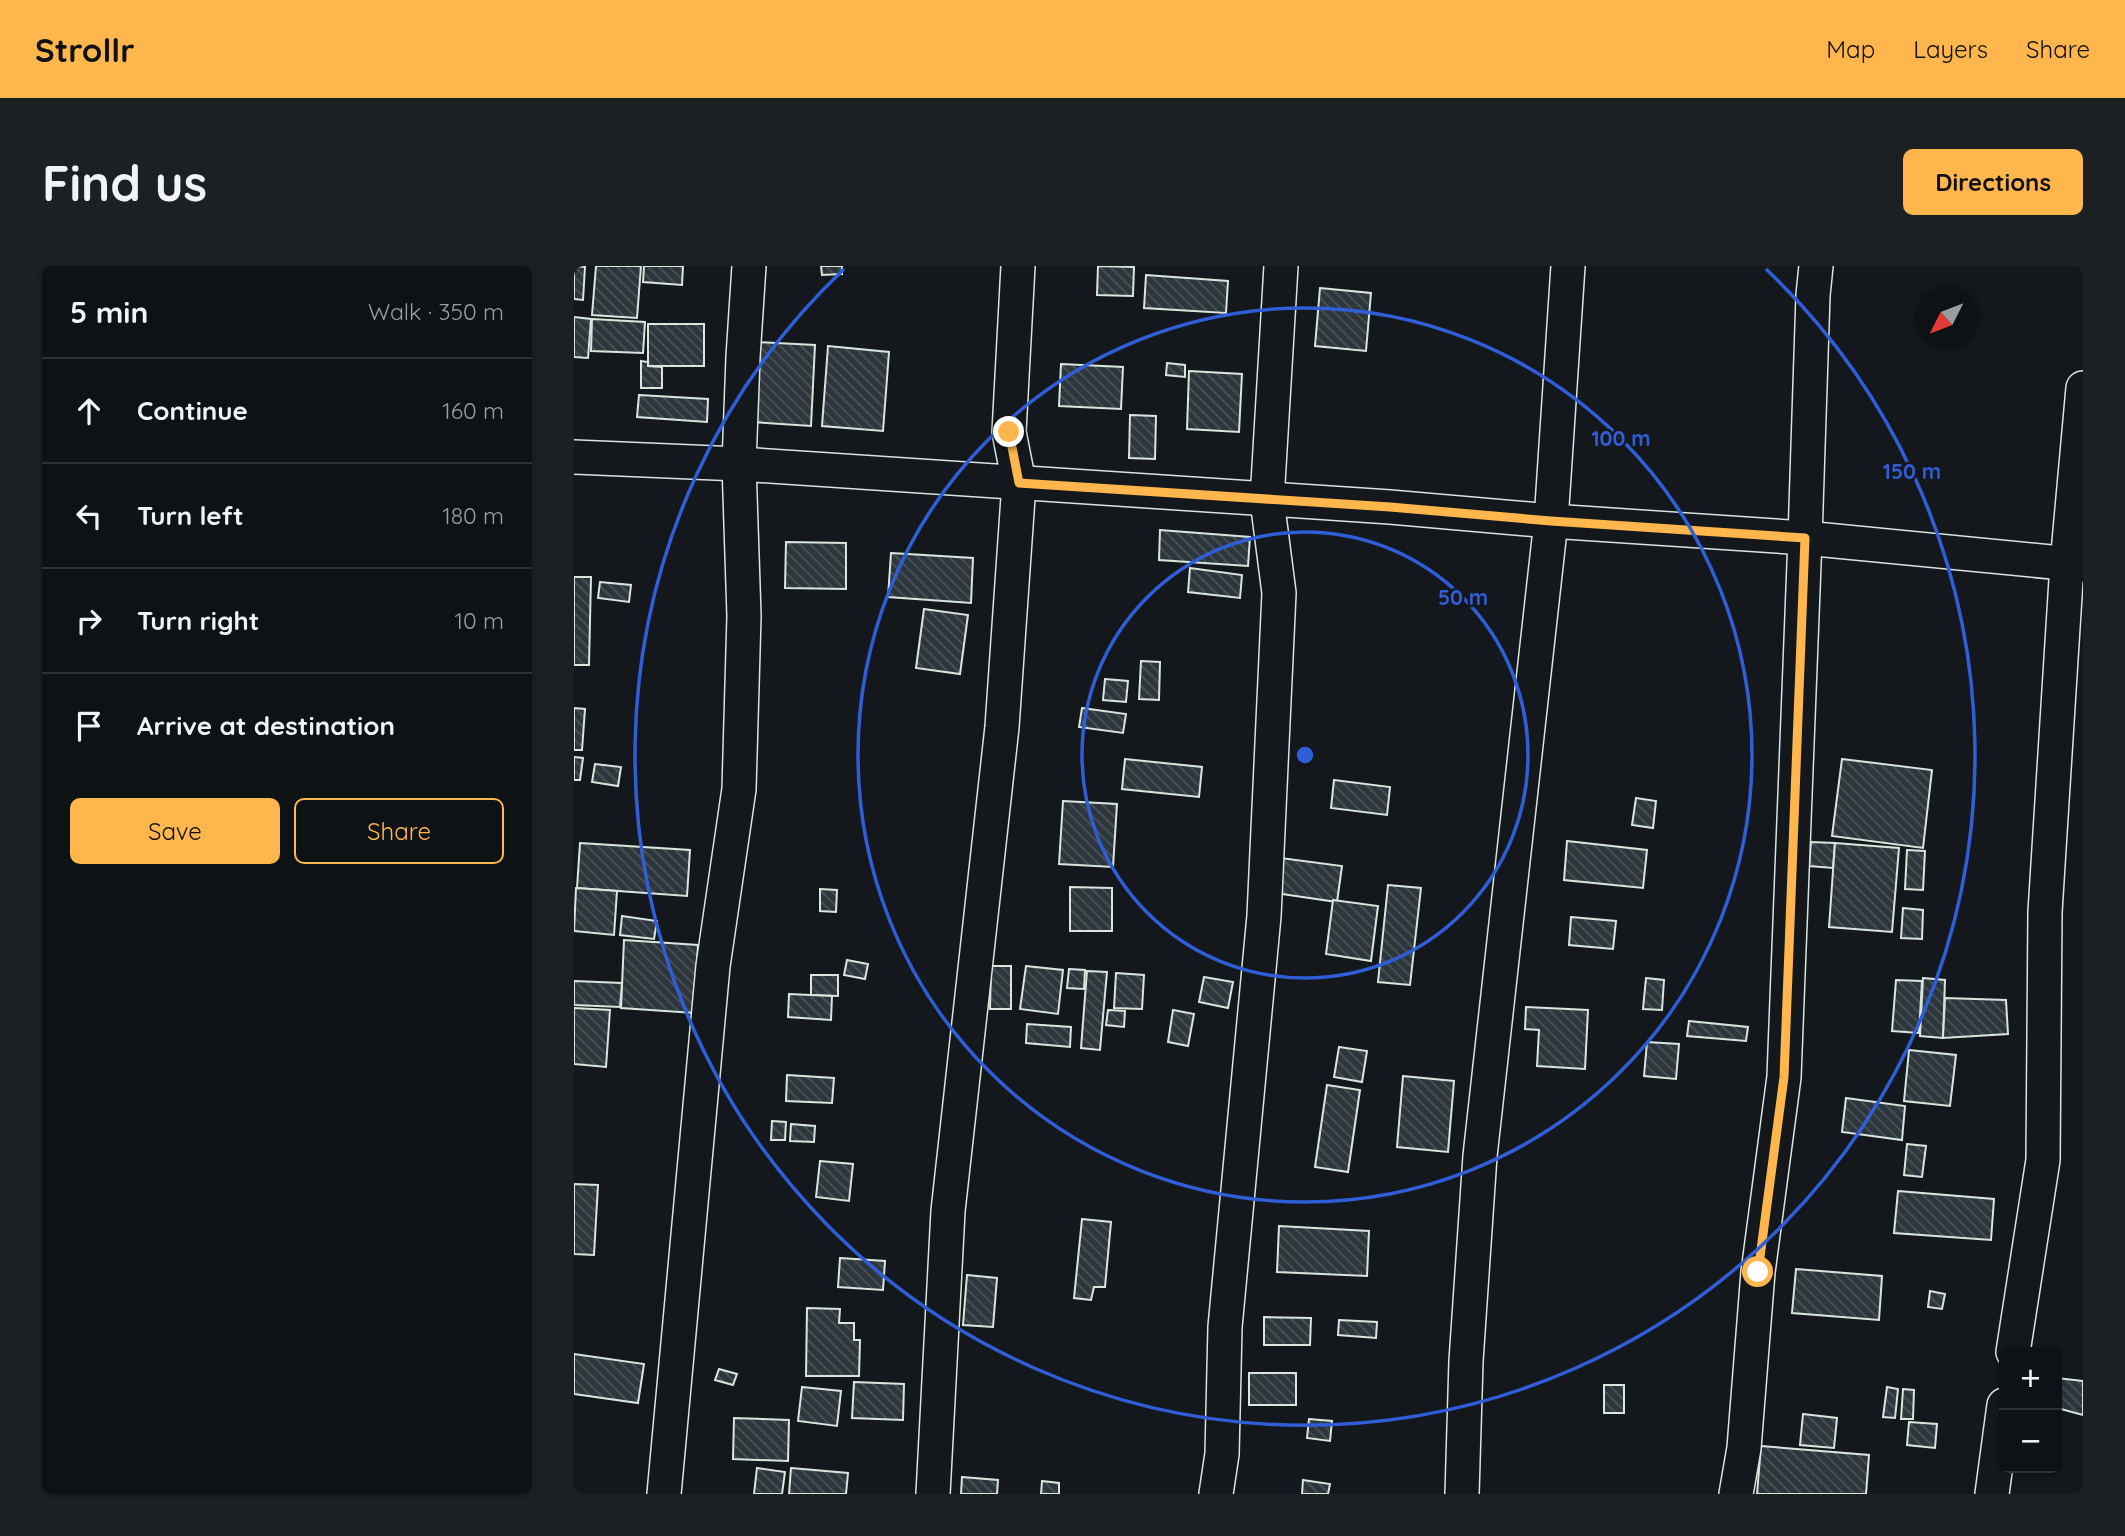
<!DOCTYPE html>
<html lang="en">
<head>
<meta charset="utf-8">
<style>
	:root { --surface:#0f1215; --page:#1d2022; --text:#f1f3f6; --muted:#9b9ea0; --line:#2f3234; --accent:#ffb74d }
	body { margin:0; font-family:Quicksand,sans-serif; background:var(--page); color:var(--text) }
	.controls { position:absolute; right:21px; bottom:21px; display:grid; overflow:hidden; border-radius:10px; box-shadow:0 2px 5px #0004 }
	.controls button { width:63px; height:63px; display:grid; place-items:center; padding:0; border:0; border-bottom:2px solid var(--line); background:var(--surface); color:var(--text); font:35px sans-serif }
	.compass { position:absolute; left:1341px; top:21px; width:63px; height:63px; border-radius:50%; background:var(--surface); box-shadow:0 2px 5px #0004; rotate:228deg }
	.stop { position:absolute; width:21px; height:21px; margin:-16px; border:5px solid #ffb74d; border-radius:50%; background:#fff }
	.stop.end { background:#ffb74d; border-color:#fff; box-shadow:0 2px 7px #0008 }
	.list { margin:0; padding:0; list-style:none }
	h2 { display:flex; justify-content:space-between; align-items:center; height:91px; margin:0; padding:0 28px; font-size:30px }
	h2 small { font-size:23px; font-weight:400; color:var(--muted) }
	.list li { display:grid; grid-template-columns:46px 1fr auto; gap:21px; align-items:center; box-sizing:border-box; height:105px; padding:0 28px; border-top:2px solid var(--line) }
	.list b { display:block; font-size:26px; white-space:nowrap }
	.list em { font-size:23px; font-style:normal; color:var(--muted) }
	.actions { display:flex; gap:14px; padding:21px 28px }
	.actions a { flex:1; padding:16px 0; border:2px solid var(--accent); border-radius:10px; text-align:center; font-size:24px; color:var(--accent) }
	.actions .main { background:var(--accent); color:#111 }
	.icon { flex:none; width:38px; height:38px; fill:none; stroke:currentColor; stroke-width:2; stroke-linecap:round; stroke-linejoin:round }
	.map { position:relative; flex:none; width:1509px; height:1228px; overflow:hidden; border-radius:10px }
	header { display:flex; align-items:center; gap:42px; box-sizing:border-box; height:98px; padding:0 35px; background:var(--accent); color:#111 }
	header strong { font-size:33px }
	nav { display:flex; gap:38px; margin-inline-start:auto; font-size:24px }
	.intro { display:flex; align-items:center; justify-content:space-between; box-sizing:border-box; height:168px; padding:0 42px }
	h1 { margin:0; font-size:49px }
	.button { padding:18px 32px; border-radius:10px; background:var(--accent); color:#111; font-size:24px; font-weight:700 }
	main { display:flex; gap:42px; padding:0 42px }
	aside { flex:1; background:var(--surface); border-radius:10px; box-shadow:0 2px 5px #0004 }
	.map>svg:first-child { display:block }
	.building { fill:url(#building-back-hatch); stroke:#d8e6dc; stroke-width:2 }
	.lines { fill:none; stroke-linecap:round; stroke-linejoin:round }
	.minor-casing { stroke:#d8e6dc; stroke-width:36 }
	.minor { stroke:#14181c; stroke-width:33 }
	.route { stroke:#ffb74d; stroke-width:9 }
	.ring { fill:none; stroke:#305dd8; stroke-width:3.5 }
	.centre { fill:#305dd8; stroke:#14181c; stroke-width:3.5 }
	.ring-label { font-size:21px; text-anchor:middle; font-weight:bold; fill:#305dd8; stroke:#14181c; stroke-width:5; stroke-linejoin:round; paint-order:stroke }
</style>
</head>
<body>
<header>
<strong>Strollr</strong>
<nav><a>Map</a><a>Layers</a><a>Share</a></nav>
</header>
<div class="intro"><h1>Find us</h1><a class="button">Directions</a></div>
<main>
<aside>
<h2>5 min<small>Walk · 350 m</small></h2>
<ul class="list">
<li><svg class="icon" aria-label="ahead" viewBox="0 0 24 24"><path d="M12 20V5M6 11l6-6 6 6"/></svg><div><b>Continue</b></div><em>160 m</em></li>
<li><svg class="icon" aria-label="left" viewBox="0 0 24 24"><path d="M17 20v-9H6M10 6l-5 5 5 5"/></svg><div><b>Turn left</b></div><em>180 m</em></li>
<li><svg class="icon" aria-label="right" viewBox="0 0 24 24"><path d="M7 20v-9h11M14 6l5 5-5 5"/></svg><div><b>Turn right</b></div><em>10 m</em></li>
<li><svg class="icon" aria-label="arrive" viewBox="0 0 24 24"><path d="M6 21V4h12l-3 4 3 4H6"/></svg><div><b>Arrive at destination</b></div></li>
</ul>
<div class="actions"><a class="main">Save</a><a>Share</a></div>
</aside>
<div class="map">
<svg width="1509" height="1228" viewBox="0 0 1509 1228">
	<defs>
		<pattern id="building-back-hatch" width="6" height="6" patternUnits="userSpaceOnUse" patternTransform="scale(1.75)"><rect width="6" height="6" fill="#2c363c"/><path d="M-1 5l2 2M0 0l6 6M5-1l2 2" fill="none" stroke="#4a5358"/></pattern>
	</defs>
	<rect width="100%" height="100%" fill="#14181c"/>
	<!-- building -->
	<g class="building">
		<path d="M0,0l11,1 -2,33 -9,-1z"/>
		<path d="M22,0h45l-4,52 -45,-3z"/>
		<path d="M70,0h39l-1,19 -39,-3z"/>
		<path d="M247,0h21v8l-20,1z"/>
		<path d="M524,0l36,1 -1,29 -36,-1z"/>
		<path d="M572,9l82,6 -2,32 -82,-5z"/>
		<path d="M746,22l51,5 -5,58 -51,-5z"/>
		<path d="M0,51l17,2 -3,39 -14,-1z"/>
		<path d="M18,53l53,3 -2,31 -52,-2z"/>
		<rect x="74" y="58" width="56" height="42"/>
		<path d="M181,76l60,3 -4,81 -60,-4z"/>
		<path d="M254,80l61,6 -6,79 -61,-5z"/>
		<path d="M67,95l7,1v4l14,1v21h-21z"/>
		<path d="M593,97l18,2v12l-19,-2z"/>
		<path d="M487,98l62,3 -2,42 -62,-3z"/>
		<path d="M615,105l53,3 -3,58 -52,-3z"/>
		<path d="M65,129l69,4 -1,23 -70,-5z"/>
		<path d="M556,149l26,1 -1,43 -26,-1z"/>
		<path d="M586,264l90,7 -2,29 -89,-6z"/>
		<path d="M212,276l60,1v46l-61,-1z"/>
		<path d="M317,287l82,5 -2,45 -83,-6z"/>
		<path d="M616,302l52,7 -2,23 -52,-6z"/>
		<path d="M0,311h17l-2,88h-15z"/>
		<path d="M26,316l31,3 -2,17 -31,-4z"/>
		<path d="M350,343l44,6 -8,59 -44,-6z"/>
		<path d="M567,395l19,1 -1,38 -20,-1z"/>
		<path d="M531,413l23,2 -2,21 -23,-2z"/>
		<path d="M0,442l11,1 -3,41h-8z"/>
		<path d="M508,442l44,6 -3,19 -44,-6z"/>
		<path d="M0,491l9,1 -3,22h-6z"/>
		<path d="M551,493l77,8 -3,30 -77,-8z"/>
		<path d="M1268,493l90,11 -9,78 -91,-12z"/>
		<path d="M21,498l26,3 -3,19 -26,-4z"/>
		<path d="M760,514l56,7 -3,28 -56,-7z"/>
		<path d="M1062,532l20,3 -3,27 -21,-3z"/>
		<path d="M489,535l54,3 -4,63 -54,-3z"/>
		<path d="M993,575l80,9 -4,38 -79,-8z"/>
		<path d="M1237,576l24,1 -2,25 -24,-2z"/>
		<path d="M6,577l110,7 -3,46 -110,-8z"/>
		<path d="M1261,577l64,5 -7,84 -63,-5z"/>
		<path d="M1333,584l18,1 -2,39 -18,-1z"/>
		<path d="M699,591l69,9 -5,36 -68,-10z"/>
		<path d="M814,619l33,3 -11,97 -32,-3z"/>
		<path d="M496,621l42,1v43h-42z"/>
		<path d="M2,622l41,3 -3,44 -40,-4z"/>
		<path d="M246,623l17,1 -1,22 -16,-1z"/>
		<path d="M759,634l45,6 -7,55 -45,-7z"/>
		<path d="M1329,642l20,2 -1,29 -21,-1z"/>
		<path d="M48,650l35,5 -3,18 -34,-4z"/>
		<path d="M997,651l45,4 -3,28 -44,-4z"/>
		<path d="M50,674l74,5 -4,68 -73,-5z"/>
		<path d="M273,694l21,4 -3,15 -21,-4z"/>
		<path d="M417,700h20v43h-21z"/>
		<path d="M452,700l37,4 -5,44 -38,-5z"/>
		<path d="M495,703l16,1 -1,19 -17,-1z"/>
		<path d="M513,705l20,1 -7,78 -19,-2z"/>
		<path d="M542,707l28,2 -2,34 -28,-1z"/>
		<path d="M237,709h27v21l-27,-1z"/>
		<path d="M630,711l29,5 -5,26 -29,-6z"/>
		<path d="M1072,712l18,2 -2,30 -19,-1z"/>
		<path d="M1349,712l22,2 -2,58 -23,-2z"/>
		<path d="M1322,714l26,1 -3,52 -27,-2z"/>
		<path d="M0,715l48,2 -2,24 -46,-2z"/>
		<path d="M215,728l43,2 -1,24 -43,-3z"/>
		<path d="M1371,732l61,2 2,34 -65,4z"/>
		<path d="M952,741l62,3 -3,59 -48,-3 2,-36 -14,-1z"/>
		<path d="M0,742l36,2 -4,57 -32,-3z"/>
		<path d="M534,744l17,1 -1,16 -18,-2z"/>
		<path d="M599,744l21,4 -6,32 -20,-4z"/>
		<path d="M1115,755l59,6 -2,14 -59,-5z"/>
		<path d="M453,758l44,3 -1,20 -44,-4z"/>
		<path d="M1073,776l32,2 -3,35 -32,-3z"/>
		<path d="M765,781l28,4 -5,31 -28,-5z"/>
		<path d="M1335,784l47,5 -6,51 -46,-5z"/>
		<path d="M213,809l47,3 -2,25 -46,-2z"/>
		<path d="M829,810l51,5 -6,71 -51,-5z"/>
		<path d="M753,819l33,5 -12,82 -33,-5z"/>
		<path d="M1272,832l59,8 -3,34 -60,-8z"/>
		<path d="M198,855l14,1 -1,18h-14z"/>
		<path d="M217,858l24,2 -1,16 -24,-1z"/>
		<path d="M1333,878l19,2 -4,31 -18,-2z"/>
		<path d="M246,895l33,3 -4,37 -33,-4z"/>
		<path d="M0,918l24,1 -4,70 -20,-1z"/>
		<path d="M1324,925l96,8 -3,41 -97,-7z"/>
		<path d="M508,953l29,3 -6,65h-11l-3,13 -17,-2z"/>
		<path d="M705,960l90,5 -2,45 -90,-4z"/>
		<path d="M266,992l45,3 -2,29 -45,-3z"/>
		<path d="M1222,1003l86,7 -3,44 -87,-7z"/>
		<path d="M393,1009l30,3 -4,49 -30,-2z"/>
		<path d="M1356,1025l15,3 -3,15 -14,-2z"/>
		<path d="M233,1042l33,1 -1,14h15v17h6l-1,36h-53z"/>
		<path d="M690,1051l47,1 -1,27h-46z"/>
		<path d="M765,1054l38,2 -1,16 -38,-3z"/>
		<path d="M0,1088l70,10 -6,39 -64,-9z"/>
		<path d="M145,1103l18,5 -4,11 -18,-5z"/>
		<rect x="675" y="1107" width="47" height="32"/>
		<path d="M1483,1112l26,3v34l-26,-7z"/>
		<path d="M280,1116l50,2 -1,36 -51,-2z"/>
		<rect x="1030" y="1119" width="20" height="28"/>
		<path d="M228,1121l39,4 -4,35 -39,-5z"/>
		<path d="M1313,1121l11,2 -3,29 -12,-1z"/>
		<path d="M1329,1123l11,1 -1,29h-12z"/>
		<path d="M1229,1148l34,4 -3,30 -34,-3z"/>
		<path d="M160,1152l55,2 -1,41 -55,-2z"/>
		<path d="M735,1153l23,2 -2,20 -23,-3z"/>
		<path d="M1335,1156l28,2 -2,24 -28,-3z"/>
		<path d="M1187,1180l108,9 -3,39h-109z"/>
		<path d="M183,1202l28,4 -3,22h-28z"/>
		<path d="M217,1202l57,5 -2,21h-57z"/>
		<path d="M388,1211l36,3 -1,14h-36z"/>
		<path d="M729,1214l27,4 -2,10h-26z"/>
		<path d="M468,1215l17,2v11h-18z"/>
	</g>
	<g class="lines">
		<!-- minor casing -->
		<g class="minor-casing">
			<g id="minor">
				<path d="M0,191l165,7 651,43 161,14 254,17 278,27"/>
				<path d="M1439,1086l30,-192 2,-248 22,-348 16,-176"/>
				<path d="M90,1228l49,-528 26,-177 5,-173 -5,-152 4,-107 6,-91"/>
				<path d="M359,1228l15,-283 54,-484 17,-244 -10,-51 9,-166"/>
				<path d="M642,1228l6,-40 3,-127 39,-411 15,-323 -12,-93 14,-234"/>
				<path d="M888,1228l4,-133 14,-205 71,-635 17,-255"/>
				<path d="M1162,1228l8,-46 14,-176 26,-195 21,-539 8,-243 3,-29"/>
				<path d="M1418,1228l12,-89"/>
			</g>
		</g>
		<!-- minor -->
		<use href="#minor" class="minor"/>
	</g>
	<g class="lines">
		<!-- route -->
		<path class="route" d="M435,166l10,51 371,24 161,14 254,17 -21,539 -26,195"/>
	</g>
	<!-- distance rings -->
	<g class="ring">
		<circle cx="731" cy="489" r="223"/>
		<circle cx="731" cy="489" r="447"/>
		<path d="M1192 3A670 670 0 1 1 270 3"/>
	</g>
	<circle cx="731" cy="489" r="10" class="centre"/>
	<g class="ring-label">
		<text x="1047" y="180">100 m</text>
		<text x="1338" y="213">150 m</text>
		<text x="889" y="339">50 m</text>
	</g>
</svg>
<div class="controls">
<button>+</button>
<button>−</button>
</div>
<svg class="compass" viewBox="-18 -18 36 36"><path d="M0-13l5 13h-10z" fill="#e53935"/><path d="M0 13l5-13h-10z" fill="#9b9ea0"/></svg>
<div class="stop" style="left:1184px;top:1006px"></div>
<div class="stop end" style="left:435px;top:166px"></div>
</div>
</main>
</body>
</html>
